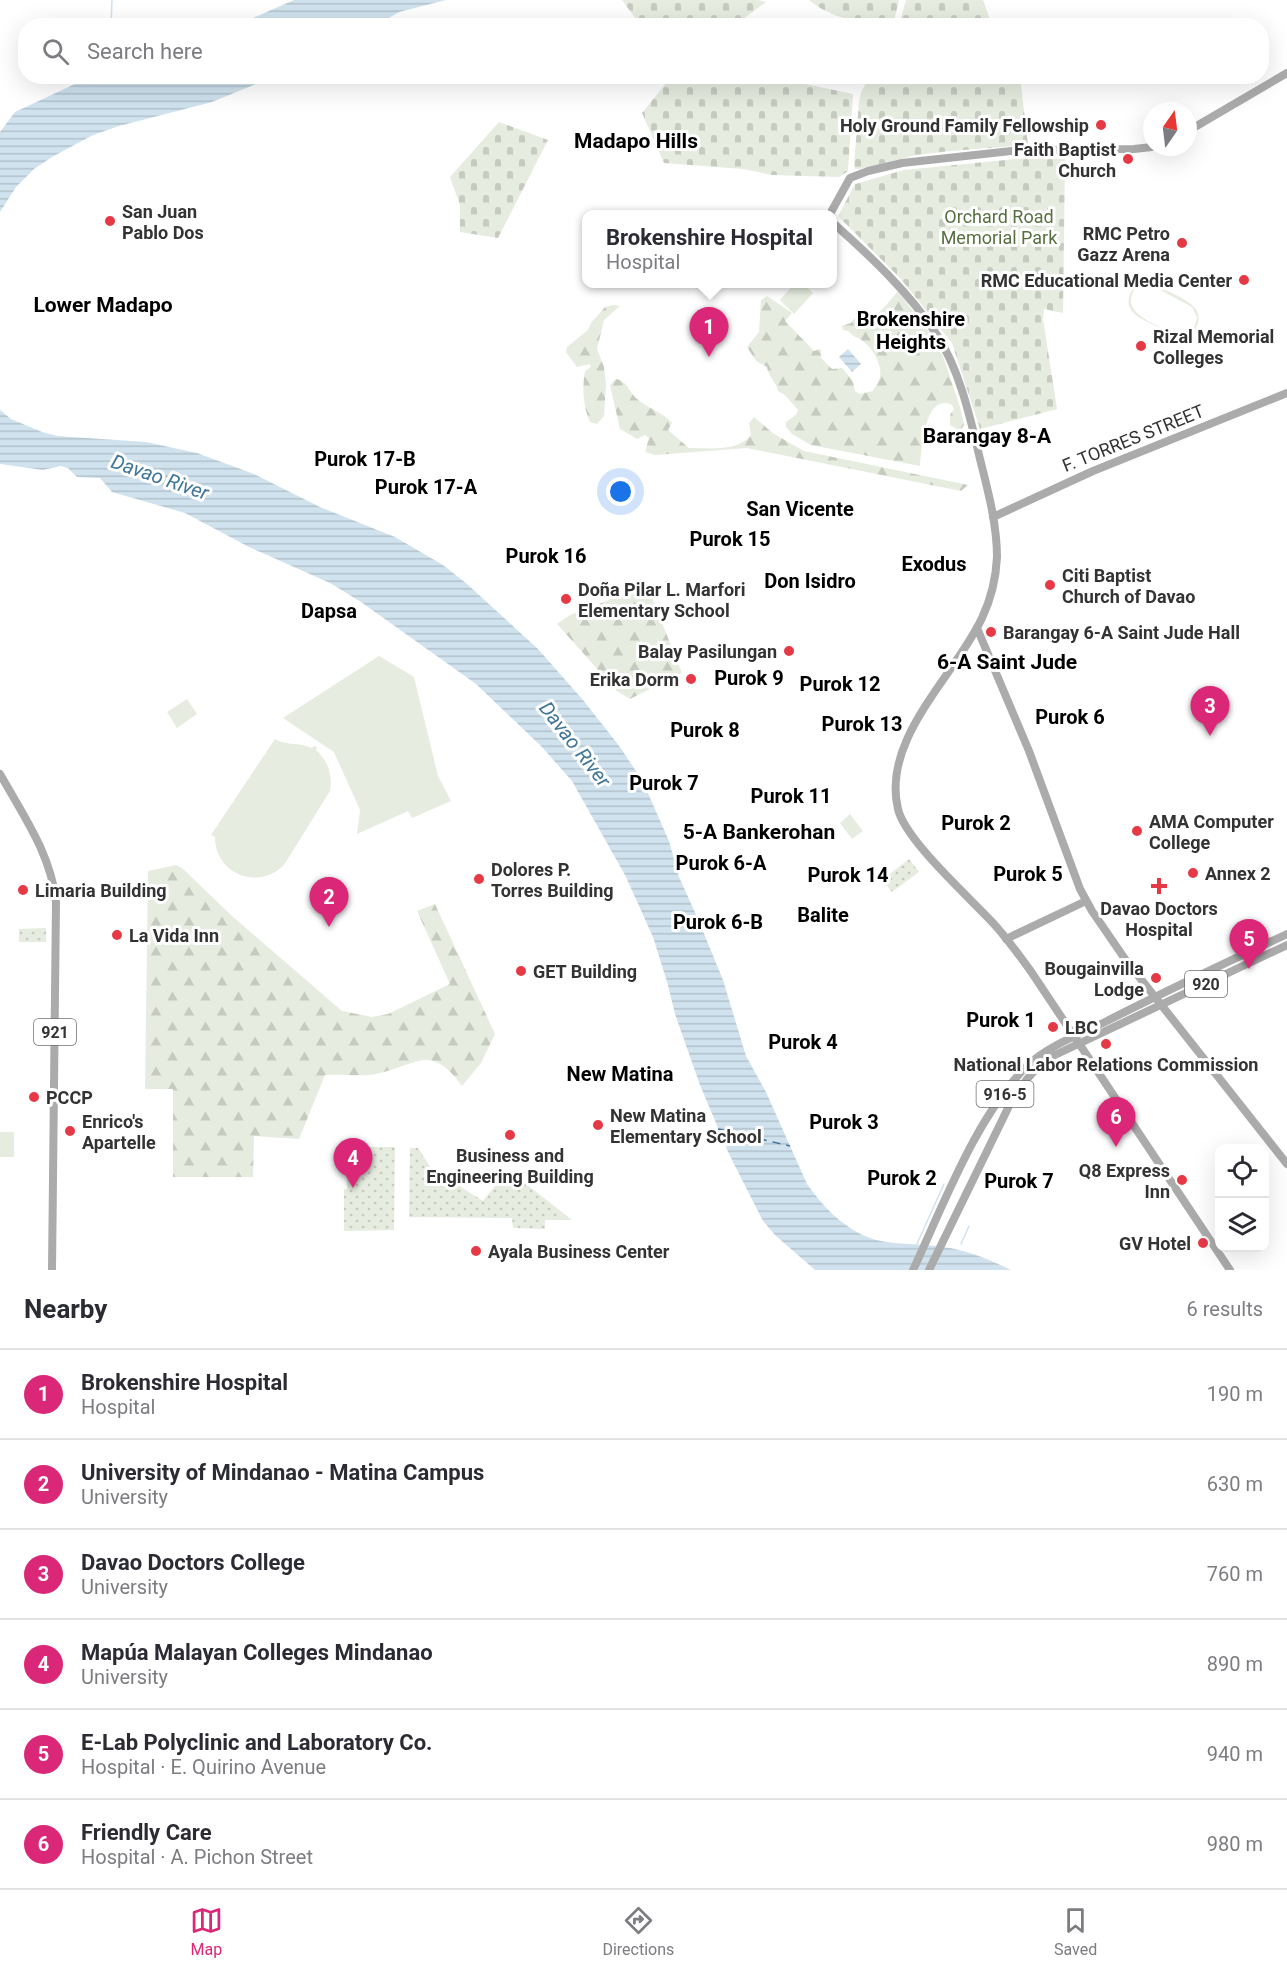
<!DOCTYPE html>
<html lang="en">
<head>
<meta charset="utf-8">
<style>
	:root { --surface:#fff; --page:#f7f7f7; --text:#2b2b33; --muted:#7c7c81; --line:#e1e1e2; --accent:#db2777 }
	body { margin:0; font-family:Roboto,sans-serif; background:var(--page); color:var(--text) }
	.controls { position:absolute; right:18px; bottom:18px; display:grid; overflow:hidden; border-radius:12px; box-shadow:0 6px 24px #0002 }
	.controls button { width:54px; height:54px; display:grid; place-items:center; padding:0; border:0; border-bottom:2px solid var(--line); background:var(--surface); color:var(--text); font:30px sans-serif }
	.compass { position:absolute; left:1143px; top:102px; width:54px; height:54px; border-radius:50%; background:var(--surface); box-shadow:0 6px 24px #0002; rotate:14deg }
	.you { position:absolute; left:621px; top:492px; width:21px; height:21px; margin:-15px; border:4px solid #fff; border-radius:50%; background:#1a73e8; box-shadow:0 0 0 9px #1a73e833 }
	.badge { display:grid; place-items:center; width:39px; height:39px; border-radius:50%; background:var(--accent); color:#fff; font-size:20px; font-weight:700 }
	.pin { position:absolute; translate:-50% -50px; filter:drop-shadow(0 2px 3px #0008) }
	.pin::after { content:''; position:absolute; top:32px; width:21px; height:18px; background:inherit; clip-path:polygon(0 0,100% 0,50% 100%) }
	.popup { position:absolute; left:582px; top:210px; width:255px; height:78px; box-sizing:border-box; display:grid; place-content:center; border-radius:12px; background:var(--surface); filter:drop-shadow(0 2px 4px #0005); font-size:20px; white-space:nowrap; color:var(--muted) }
	.popup b { font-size:22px; color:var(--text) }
	.popup::after { content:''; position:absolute; left:50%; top:100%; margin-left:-12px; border:12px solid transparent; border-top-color:var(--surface) }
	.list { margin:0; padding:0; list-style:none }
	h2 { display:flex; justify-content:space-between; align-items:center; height:78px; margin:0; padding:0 24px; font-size:26px }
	h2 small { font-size:20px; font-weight:400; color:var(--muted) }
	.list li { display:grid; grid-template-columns:39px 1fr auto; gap:18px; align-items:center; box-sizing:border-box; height:90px; padding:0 24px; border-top:2px solid var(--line) }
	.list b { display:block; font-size:22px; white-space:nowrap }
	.list p { margin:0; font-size:20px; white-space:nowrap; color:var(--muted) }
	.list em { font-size:20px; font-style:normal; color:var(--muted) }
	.icon { flex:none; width:33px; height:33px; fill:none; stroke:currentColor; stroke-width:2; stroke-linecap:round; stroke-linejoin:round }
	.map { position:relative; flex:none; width:1287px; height:1270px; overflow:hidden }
	.search { position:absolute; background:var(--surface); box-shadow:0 6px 24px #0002; left:18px; right:18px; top:18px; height:66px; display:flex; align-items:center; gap:15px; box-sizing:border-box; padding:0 21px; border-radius:24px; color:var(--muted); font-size:22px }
	.sheet { height:618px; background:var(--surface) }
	nav { display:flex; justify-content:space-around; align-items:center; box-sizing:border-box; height:84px; border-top:2px solid var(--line); background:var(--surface); font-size:16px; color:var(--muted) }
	nav a { display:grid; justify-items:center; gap:3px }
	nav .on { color:var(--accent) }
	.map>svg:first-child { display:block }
	.green { fill:url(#green-dots) }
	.forest { fill:url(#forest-firs) }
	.cemetery { fill:url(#cemetery-stones) }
	.pitch { fill:#e6ecdf; fill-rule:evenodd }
	.water { fill:url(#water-rules) }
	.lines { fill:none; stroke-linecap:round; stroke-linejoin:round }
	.stream { stroke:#cfe2ee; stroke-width:1.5 }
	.ferry { stroke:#3f7597; stroke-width:1.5; stroke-dasharray:8 6; stroke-linecap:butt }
	.major { stroke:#ababab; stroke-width:8 }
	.poi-dot { fill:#e63946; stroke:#fff; stroke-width:2 }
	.labels { text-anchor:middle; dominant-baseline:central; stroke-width:6; stroke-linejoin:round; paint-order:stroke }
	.shield { fill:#fff; stroke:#707070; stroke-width:1.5 }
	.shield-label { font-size:16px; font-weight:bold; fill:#333 }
	.poi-label { font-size:18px; font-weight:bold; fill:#333; stroke:#fff; text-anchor:start }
	.park-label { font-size:18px; fill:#56703f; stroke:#fff }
	.street-label { font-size:18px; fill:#333; stroke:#fff }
	.neighbourhood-label { font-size:20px; font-weight:bold; fill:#000; stroke:#fff }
	.water-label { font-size:20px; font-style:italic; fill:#3f7597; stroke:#fff }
	.quarter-label { font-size:21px; font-weight:bold; fill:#000; stroke:#fff }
</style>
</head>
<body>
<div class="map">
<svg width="1287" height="1270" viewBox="0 0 1287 1270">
	<defs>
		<pattern id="green-dots" width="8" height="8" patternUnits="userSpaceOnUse" patternTransform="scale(1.5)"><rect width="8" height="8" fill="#e6ecdf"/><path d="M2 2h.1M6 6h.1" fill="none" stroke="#c6cbc0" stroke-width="1.8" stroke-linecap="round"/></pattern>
		<pattern id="forest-firs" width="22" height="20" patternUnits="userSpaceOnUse" patternTransform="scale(1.5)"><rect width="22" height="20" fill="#e6ecdf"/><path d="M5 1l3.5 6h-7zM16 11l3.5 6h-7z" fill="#c6cbc0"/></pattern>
		<pattern id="cemetery-stones" width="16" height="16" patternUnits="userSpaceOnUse" patternTransform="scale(1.5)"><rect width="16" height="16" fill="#e6ecdf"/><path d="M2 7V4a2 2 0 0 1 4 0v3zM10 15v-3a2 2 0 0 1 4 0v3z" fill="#c6cbc0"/></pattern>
		<pattern id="water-rules" width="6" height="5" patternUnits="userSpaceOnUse" patternTransform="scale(1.5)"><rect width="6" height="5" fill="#cfe2ee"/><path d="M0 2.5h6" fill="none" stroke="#b2c2cd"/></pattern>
	</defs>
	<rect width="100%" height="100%" fill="#fff"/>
	<!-- green -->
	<g class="green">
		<path d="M909,859l10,13 -27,20 -10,-12z"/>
		<path d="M46,928v14h-27v-13z"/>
		<path d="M344,1147h51l-1,83 -50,1v-42h3v-40z"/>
		<path d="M410,1148h8l13,20 52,33 25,-31 64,50h-27v9l-32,-1 -1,-10 -103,-1z"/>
	</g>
	<!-- forest -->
	<g class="forest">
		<path d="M898,291l33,44 12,21 17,51 4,18 -2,3 -4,2 -8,-5v-10l4,-6 -2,-4c-28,-13 -30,45 -32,61l-109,-21 -19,-11 -6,-7v-5l10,-7 2,-5 -13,-15 -7,-4c-2,-10 -10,-14 -11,-24l-11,-6 -9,-14 12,-15 2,-32 6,-4 25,17 -7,8 29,30 7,-2v9l11,11 10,-1 11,13 2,10 4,3 14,-3c2,-4 6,-9 7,-14 3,-14 -11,-36 -25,-40l-7,-6 -5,-1 -1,-4 9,-3 6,-8c16,12 31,-13 41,-24z"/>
		<path d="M614,305l6,1 -16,14 -7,29 7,18 2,18 -2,31 -7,8 -7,-2c-7,-16 -8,-34 -5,-51l6,-4 -1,-3 -13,3 -11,-15 1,-5 21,-17 3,-7 14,-16z"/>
		<path d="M616,379c12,3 12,11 20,19 11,11 26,13 36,25l-4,7 21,18c19,0 49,4 62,-13l-2,-12 5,-6 20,17 30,17 164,34 -7,6 -214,-43 -92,7 -10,-3 4,-14 -4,-3 -8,4 -17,-10 -10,-44z"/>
		<path d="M647,585l35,88 -52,26 -13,-8 -60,-67 13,-9z"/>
		<path d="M176,865l6,3 50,48 110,95 30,6 16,-3 62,-30 -33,-73 18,-7 60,130 -14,29 -19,23c-32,-44 -45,-21 -86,-12 -16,3 -35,0 -51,1l-26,64 -45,-3 -1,41h-80v-88h-28l3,-218z"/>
	</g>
	<!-- cemetery -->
	<g class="cemetery">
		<path d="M622,0h137l7,2 -31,23 -94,1z"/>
		<path d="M809,0h90l-6,25c-27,1 -63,-7 -84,-25z"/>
		<path d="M906,0h77l9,25h-93z"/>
		<path d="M1020,76l8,69 -77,6 -34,4 -58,14h-4l-1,-3 5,-65 3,-11 8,-13z"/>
		<path d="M671,77h101l81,17 -5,77 -9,6 -67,-2 -29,-6 -79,-6 -22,-50z"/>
		<path d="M499,122l49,18 -50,98 -38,-6v-27l-10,-28z"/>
		<path d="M1036,157l29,1 -2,155 -19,-4 -1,10 14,90 -77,20 -28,-86 -52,-65 -62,-62 17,-32 49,-14z"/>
	</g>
	<!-- pitch -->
	<g class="pitch">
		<path d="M1141,283c12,0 46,15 54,25 9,11 0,31 -16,29 -7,-1 -14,-7 -21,-10 -12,-7 -33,-12 -29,-30 2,-7 6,-11 12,-14zM1142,285l11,1 39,21 5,10c-1,11 -8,19 -19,18 -13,-6 -50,-19 -47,-36 1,-8 4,-11 11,-14z"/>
		<path d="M794,284h9l10,9 -19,21 -14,-14z"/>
		<path d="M379,656l35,21 24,99 13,25 -39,17 -4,-7 -51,23 3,-24 -26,-58 -51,-34z"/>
		<path d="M187,699l10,15 -20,14 -10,-16z"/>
		<path d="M275,739c11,7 24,3 37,9l2,-2 3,1 -1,3c12,11 17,25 14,41l-46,74c-26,26 -69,9 -69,-28l-4,-2z"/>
		<path d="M850,814l13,17 -11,8 -12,-16z"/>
		<rect x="0" y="1132" width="14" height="25"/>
	</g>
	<!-- water -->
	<g class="water">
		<path d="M294,0h152l-47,12 -22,13h-140z"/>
		<path d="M92,76h181v1l-61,25 -93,24 -26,9 -41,22 -18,12 -18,18 -16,25v-80l15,-20z"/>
		<path d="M848,349l13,15 -9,8 -13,-15z"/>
		<path d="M0,410l11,9 31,13 15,4 89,6 51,11 57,21 66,33 75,30 48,28 24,19 71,65 45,51 37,47 23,35 26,59 10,36 19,42 25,61 23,76 20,36 41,92c19,27 45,53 79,58 24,3 50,2 73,8 18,4 35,12 52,20h-196l-40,-35 -12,-14 -34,-67 -29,-69 -25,-71 -7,-29 -15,-48 -28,-62 -53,-94 -30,-34 -66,-63 -115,-82 -31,-19 -81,-36 -64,-34 -73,-21 -12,-14 -23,-1 -9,-9 -7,-2 -18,4 -43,-6z"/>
	</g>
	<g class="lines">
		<!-- stream -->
		<g class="stream">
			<path d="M111,26l1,-26"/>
			<path d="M961,1244l8,-18"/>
			<path d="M916,1246l28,-62"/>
		</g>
		<!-- ferry -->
		<path class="ferry" d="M718,1129l72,17"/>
		<!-- major -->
		<g class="major">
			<path d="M1188,131l99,-58"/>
			<path d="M830,214l20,-36 18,-7 34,-8 118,-13 114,-1 18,-2"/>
			<path d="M832,222c38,34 77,70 105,113 23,36 33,82 43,124 8,32 17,65 17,98 -1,22 -6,42 -15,61 -27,58 -101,121 -84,191 7,31 72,89 95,114 14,15 25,31 37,47l200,300"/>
			<path d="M993,517l100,-46 194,-78"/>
			<path d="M977,628l52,123 51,138 12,22 33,48 162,205"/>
			<path d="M0,774c23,41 51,80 56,128l-4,368"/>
			<path d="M1006,939l80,-38"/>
			<path d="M913,1270c31,-66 63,-154 115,-205 21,-19 50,-30 75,-42 61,-31 122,-60 184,-89"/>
			<path d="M929,1270l81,-166c11,-19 25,-38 45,-49l232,-110"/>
		</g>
	</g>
	<!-- markers -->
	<g class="poi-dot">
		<circle cx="1101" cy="125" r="6"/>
		<circle cx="1128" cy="159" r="6"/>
		<circle cx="110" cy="221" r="6"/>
		<circle cx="1182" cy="243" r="6"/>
		<circle cx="1244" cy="280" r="6"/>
		<circle cx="1141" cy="346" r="6"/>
		<circle cx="1050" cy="585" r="6"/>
		<circle cx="566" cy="599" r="6"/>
		<circle cx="991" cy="632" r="6"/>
		<circle cx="789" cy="651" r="6"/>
		<circle cx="691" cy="679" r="6"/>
		<circle cx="1137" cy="831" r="6"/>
		<circle cx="1193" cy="873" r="6"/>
		<circle cx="479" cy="879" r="6"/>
		<path d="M1156 877h6v6h6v6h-6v6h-6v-6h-6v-6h6z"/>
		<circle cx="23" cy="890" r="6"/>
		<circle cx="117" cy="935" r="6"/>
		<circle cx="521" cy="971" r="6"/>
		<circle cx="1156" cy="978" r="6"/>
		<circle cx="1053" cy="1027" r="6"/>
		<circle cx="1106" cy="1044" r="6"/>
		<circle cx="34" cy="1097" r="6"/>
		<circle cx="598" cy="1125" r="6"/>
		<circle cx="70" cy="1131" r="6"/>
		<circle cx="510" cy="1135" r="6"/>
		<circle cx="1182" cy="1180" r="6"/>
		<circle cx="1203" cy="1243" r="6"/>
		<circle cx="476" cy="1251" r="6"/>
	</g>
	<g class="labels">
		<!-- shield labels -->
		<g class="shield">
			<rect x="1185" y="971" width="42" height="26" rx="4.5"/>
			<rect x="34" y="1019" width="42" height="26" rx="4.5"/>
			<rect x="976.5" y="1081" width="57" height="26" rx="4.5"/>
		</g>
		<g class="shield-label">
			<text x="1206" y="984">920</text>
			<text x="55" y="1032">921</text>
			<text x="1005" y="1094">916-5</text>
		</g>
		<!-- poi labels -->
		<g class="poi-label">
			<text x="1089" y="125" text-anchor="end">Holy Ground Family Fellowship</text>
			<text x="1116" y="149" text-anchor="end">Faith Baptist<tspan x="1116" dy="21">Church</tspan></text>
			<text x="122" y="211">San Juan<tspan x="122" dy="21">Pablo Dos</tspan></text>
			<text x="1170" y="233" text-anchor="end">RMC Petro<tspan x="1170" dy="21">Gazz Arena</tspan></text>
			<text x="1232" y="280" text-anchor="end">RMC Educational Media Center</text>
			<text x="1153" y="336">Rizal Memorial<tspan x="1153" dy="21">Colleges</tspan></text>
			<text x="1062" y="575">Citi Baptist<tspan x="1062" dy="21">Church of Davao</tspan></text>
			<text x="578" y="589">Doña Pilar L. Marfori<tspan x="578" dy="21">Elementary School</tspan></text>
			<text x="1003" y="632">Barangay 6-A Saint Jude Hall</text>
			<text x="777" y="651" text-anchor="end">Balay Pasilungan</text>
			<text x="679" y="679" text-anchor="end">Erika Dorm</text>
			<text x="1149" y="821">AMA Computer<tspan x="1149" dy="21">College</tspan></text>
			<text x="491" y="869">Dolores P.<tspan x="491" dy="21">Torres Building</tspan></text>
			<text x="1205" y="873">Annex 2</text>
			<text x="35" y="890">Limaria Building</text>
			<text x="1159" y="908" text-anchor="middle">Davao Doctors<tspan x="1159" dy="21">Hospital</tspan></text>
			<text x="129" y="935">La Vida Inn</text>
			<text x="1144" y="968" text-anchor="end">Bougainvilla<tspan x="1144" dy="21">Lodge</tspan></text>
			<text x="533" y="971">GET Building</text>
			<text x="1065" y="1027">LBC</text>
			<text x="1106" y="1064" text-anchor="middle">National Labor Relations Commission</text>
			<text x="46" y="1097">PCCP</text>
			<text x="610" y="1115">New Matina<tspan x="610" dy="21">Elementary School</tspan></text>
			<text x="82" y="1121">Enrico's<tspan x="82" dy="21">Apartelle</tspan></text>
			<text x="510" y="1155" text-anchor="middle">Business and<tspan x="510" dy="21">Engineering Building</tspan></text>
			<text x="1170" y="1170" text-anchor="end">Q8 Express<tspan x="1170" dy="21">Inn</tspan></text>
			<text x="1191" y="1243" text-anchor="end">GV Hotel</text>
			<text x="488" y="1251">Ayala Business Center</text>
		</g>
		<!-- park labels -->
		<g class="park-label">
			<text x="999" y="216">Orchard Road<tspan x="999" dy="21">Memorial Park</tspan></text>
		</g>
		<!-- street labels -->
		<g class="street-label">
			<text transform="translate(1133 438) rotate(-22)">F. TORRES STREET</text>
		</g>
		<!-- neighbourhood labels -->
		<g class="neighbourhood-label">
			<text x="911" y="319">Brokenshire<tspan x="911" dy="23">Heights</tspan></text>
			<text x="365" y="459">Purok 17-B</text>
			<text x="426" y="487">Purok 17-A</text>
			<text x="800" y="509">San Vicente</text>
			<text x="730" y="539">Purok 15</text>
			<text x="546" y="556">Purok 16</text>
			<text x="934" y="564">Exodus</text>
			<text x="810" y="581">Don Isidro</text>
			<text x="329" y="611">Dapsa</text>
			<text x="749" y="678">Purok 9</text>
			<text x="840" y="684">Purok 12</text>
			<text x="1070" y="717">Purok 6</text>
			<text x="862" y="724">Purok 13</text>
			<text x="705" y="730">Purok 8</text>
			<text x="664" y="783">Purok 7</text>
			<text x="791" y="796">Purok 11</text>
			<text x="976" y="823">Purok 2</text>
			<text x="721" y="863">Purok 6-A</text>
			<text x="1028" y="874">Purok 5</text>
			<text x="848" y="875">Purok 14</text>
			<text x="823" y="915">Balite</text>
			<text x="718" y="922">Purok 6-B</text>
			<text x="1001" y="1020">Purok 1</text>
			<text x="803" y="1042">Purok 4</text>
			<text x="620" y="1074">New Matina</text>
			<text x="844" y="1122">Purok 3</text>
			<text x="902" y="1178">Purok 2</text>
			<text x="1019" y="1181">Purok 7</text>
		</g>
		<!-- water labels -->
		<g class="water-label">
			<text transform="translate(160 477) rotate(19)">Davao River</text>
			<text transform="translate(575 744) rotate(52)">Davao River</text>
		</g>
		<!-- quarter labels -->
		<g class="quarter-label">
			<text x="636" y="141">Madapo Hills</text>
			<text x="103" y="305">Lower Madapo</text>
			<text x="987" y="436">Barangay 8-A</text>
			<text x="1007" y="662">6-A Saint Jude</text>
			<text x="759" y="832">5-A Bankerohan</text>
		</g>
	</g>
</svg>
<div class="controls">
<button><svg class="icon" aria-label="locate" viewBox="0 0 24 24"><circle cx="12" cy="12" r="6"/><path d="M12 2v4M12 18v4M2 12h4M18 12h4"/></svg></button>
<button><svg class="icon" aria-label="layers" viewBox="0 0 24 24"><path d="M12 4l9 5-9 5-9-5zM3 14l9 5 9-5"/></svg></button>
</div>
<svg class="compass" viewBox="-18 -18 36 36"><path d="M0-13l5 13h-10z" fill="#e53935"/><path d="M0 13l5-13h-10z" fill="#7c7c81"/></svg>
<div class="you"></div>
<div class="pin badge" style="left:709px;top:357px">1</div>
<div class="popup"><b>Brokenshire Hospital</b>Hospital</div>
<div class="pin badge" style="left:329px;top:927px">2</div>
<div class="pin badge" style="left:1210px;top:736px">3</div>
<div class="pin badge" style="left:353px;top:1188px">4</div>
<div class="pin badge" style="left:1249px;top:969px">5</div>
<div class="pin badge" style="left:1116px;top:1147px">6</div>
<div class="search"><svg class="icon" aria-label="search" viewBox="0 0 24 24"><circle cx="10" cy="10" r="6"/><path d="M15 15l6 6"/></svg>Search here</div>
</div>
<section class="sheet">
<h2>Nearby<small>6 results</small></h2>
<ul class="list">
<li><span class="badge">1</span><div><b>Brokenshire Hospital</b><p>Hospital</p></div><em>190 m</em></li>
<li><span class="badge">2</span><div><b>University of Mindanao - Matina Campus</b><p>University</p></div><em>630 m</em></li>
<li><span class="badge">3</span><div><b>Davao Doctors College</b><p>University</p></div><em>760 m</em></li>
<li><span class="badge">4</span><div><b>Mapúa Malayan Colleges Mindanao</b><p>University</p></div><em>890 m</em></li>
<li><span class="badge">5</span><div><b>E-Lab Polyclinic and Laboratory Co.</b><p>Hospital · E. Quirino Avenue</p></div><em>940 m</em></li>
<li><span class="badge">6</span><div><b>Friendly Care</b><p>Hospital · A. Pichon Street</p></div><em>980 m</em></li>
</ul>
</section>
<nav>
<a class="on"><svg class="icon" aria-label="map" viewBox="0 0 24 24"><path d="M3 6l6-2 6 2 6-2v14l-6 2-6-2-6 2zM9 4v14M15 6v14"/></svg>Map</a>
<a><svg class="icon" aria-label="directions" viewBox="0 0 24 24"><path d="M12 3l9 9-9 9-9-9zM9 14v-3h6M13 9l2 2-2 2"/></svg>Directions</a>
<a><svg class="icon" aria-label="saved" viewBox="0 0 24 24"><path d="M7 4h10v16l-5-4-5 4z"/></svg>Saved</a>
</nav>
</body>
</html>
